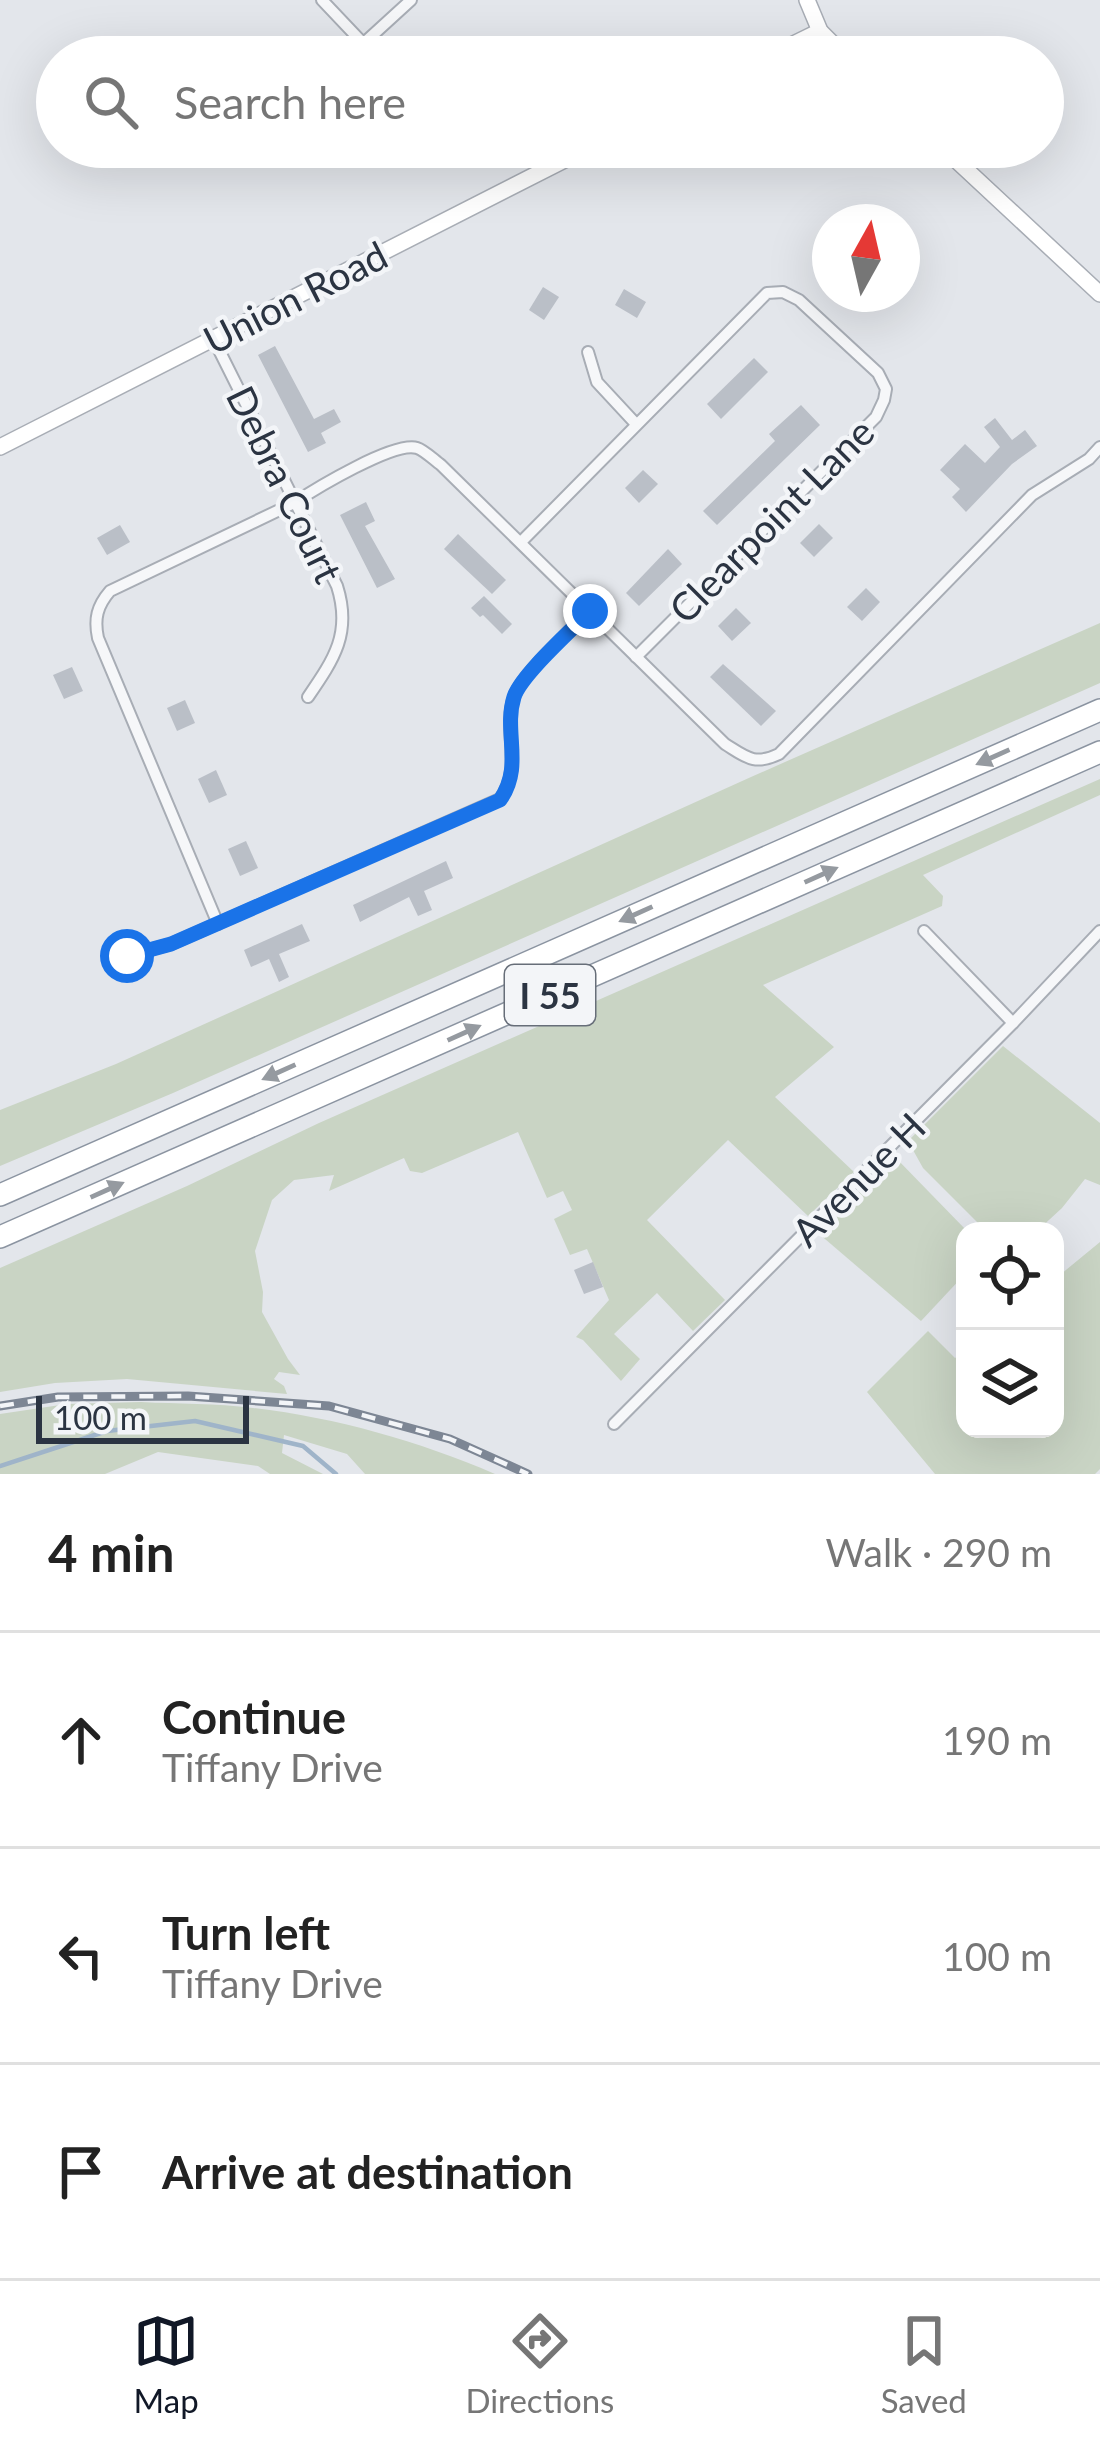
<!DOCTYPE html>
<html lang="en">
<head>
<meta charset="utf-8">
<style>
	:root { --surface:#fff; --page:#f6f6f6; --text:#222; --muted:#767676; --line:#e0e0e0; --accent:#111827 }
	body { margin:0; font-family:Lato,sans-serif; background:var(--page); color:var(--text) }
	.controls { position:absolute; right:36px; bottom:36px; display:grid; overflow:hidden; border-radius:24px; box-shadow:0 12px 48px #0002 }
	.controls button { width:108px; height:108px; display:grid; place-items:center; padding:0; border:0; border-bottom:3px solid var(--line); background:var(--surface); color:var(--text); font:60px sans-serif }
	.compass { position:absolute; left:812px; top:204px; width:108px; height:108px; border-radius:50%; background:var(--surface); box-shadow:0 12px 48px #0002; rotate:8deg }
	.scale { position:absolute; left:36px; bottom:30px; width:213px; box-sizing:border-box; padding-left:12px; border:6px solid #2b3442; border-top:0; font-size:33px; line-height:42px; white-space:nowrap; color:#2b3442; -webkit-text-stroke:9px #f3f5f8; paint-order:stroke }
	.stop { position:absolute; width:36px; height:36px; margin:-27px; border:9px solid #1a73e8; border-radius:50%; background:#fff }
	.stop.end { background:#1a73e8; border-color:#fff; box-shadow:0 3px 12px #0008 }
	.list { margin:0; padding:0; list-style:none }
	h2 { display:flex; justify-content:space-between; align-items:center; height:156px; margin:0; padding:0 48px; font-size:51px }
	h2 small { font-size:39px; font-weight:400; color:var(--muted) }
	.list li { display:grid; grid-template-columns:78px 1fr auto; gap:36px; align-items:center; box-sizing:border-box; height:216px; padding:0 48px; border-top:3px solid var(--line) }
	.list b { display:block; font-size:45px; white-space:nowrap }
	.list p { margin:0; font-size:39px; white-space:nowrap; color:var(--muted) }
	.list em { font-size:39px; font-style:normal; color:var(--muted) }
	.icon { flex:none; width:66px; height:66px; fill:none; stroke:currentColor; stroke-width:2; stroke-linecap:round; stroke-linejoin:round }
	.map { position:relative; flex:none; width:1100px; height:1474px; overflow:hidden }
	.search { position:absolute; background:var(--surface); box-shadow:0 12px 48px #0002; left:36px; right:36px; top:36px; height:132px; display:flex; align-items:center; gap:30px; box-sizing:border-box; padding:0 42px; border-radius:66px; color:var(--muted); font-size:45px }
	.sheet { height:804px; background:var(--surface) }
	nav { display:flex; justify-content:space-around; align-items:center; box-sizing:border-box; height:168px; border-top:3px solid var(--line); background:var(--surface); font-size:33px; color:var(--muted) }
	nav a { display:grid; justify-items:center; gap:6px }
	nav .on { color:var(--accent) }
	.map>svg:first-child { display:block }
	.green { fill:#c9d4c4 }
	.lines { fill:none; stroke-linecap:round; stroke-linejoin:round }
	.stream { stroke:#9fb4c9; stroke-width:4.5 }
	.building { fill:#babfc7 }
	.street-casing { stroke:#a8adb5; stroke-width:14 }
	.secondary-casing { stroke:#a8adb5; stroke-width:18 }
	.highway-casing { stroke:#8b94a1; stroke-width:24 }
	.street { stroke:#f6f7f9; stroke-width:10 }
	.secondary { stroke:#fff; stroke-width:15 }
	.highway { stroke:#fff; stroke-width:21 }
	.rail-casing { stroke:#7d8694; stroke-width:9 }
	.rail { stroke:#f3f5f8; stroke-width:4.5; stroke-dasharray:14; stroke-linecap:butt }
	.oneway { fill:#959aa0 }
	.route { stroke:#1a73e8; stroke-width:15 }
	.labels { text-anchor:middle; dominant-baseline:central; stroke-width:9; stroke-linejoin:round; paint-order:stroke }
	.shield { fill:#f3f5f8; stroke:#676e79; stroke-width:3 }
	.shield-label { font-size:36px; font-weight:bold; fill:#2b3442 }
	.street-label { font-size:39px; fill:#2b3442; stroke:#f3f5f8 }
</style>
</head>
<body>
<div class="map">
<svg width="1100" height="1474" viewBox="0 0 1100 1474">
	<rect width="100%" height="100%" fill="#e3e6eb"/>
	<!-- green -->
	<g class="green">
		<path d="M1100,623v60l-927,410 -173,73v-56l116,-46 635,-287z"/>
		<path d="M1100,779v16l-177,80 20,21 -1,10 -179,79 71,62 -59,50 79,75 -46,44 -80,-76 -81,80 78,80 -32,31 -36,-38 -43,41 26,25 -19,22 -38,-41 -7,-3 33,-37 -22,-51 -17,6 -16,-36 18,-9 -9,-19 -16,7 -29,-66 -96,41 -12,-2 -6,-13 -75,33 5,-16 -40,5 -22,20 -17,51 8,41 -1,20 26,47 12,16 -21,-3 -5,7 10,7 3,8 -160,-15 -72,4 -55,9v-124l187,-82 132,-63z"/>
		<path d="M1003,1046l97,77v62l-15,-6 -23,29 -25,23h-51l-63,-63 -15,-27z"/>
		<path d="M894,1156l73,75 -2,43 -44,47 -103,-88z"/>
		<path d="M1100,1242v227l-5,5h-160l-68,-82 61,-61 27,27 10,-7v78h90v-150z"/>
		<path d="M141,1402c37,2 75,1 112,6 84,10 165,33 242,66h-130l-18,-20 -63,-19 -2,18 41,21h-53l-12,-8 -100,-14 -53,22h-105v-60l67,-10z"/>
	</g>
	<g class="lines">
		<!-- stream -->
		<path class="stream" d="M0,1466l107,-35 88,-10 108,25 33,28"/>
	</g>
	<!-- building -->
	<g class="building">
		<path d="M543,287l16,10 -15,23 -15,-10z"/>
		<path d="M624,289l22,13 -9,16 -22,-13z"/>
		<path d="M275,346l39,73 20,-10 7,13 -20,11 5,10 -18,9 -50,-97z"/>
		<path d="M754,358l14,14 -47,47 -14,-15z"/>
		<path d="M801,405l19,20 -103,100 -14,-14 72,-70 -6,-7z"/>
		<path d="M995,418l17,22 13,-10 12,16 -25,18 -46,48 -14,-15 8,-8 -20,-19 25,-26 20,19 15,-16 -16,-20z"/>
		<path d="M643,470l15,14 -19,19 -14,-15z"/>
		<path d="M366,502l9,19 -10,5 30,53 -18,9 -37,-73z"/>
		<path d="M819,524l14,14 -19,19 -14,-14z"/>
		<path d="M120,525l10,17 -23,13 -10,-17z"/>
		<path d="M458,534l48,46 -14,14 -48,-45z"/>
		<path d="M668,549l14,15 -43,42 -13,-13z"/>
		<path d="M866,588l14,14 -18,19 -15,-14z"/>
		<path d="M484,596l28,28 -10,10 -19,-19 -3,2 -9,-9z"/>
		<path d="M736,608l15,15 -19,18 -14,-15z"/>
		<path d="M723,664l53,47 -15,15 -51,-49z"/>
		<path d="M72,667l11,24 -19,8 -11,-24z"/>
		<path d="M185,700l10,23 -18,8 -10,-23z"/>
		<path d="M216,770l11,25 -18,8 -11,-24z"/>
		<path d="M246,841l12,27 -18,8 -12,-27z"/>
		<path d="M446,861l7,17 -29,13 8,19 -14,6 -9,-19 -49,25 -7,-17z"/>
		<path d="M302,924l8,17 -31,13 10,23 -10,5 -10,-23 -18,8 -7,-17z"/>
		<path d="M593,1262l10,25 -19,7 -10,-24z"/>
	</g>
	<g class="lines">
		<!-- street casing -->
		<g class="street-casing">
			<g id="street">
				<path d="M322,0l54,57"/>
				<path d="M364,43l47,-43"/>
				<path d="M213,338l124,248c15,47 -3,73 -29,111"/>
				<path d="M588,352l9,30 39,42"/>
				<path d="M521,542l246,-249 16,-1 16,8 79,73 8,16 -2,11 -8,17 -240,240"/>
				<path d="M218,924l-120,-286c-4,-19 -1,-32 12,-47l184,-88c21,-14 100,-62 123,-55 7,2 17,12 24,17l284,279c21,13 29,22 54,10l253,-259 57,-36 11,-12"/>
				<path d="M924,931l89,92"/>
				<path d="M127,956l44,-12 329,-145c24,-33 2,-67 14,-102 7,-23 57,-67 76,-86"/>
				<path d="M614,1424l399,-401 87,-92"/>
			</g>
		</g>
		<!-- secondary casing -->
		<g class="secondary-casing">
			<g id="secondary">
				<path d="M807,0l13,31 26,26"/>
				<path d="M767,57l53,-26"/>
				<path d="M942,147l158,147"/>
				<path d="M0,447l590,-300"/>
			</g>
		</g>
		<!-- highway casing -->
		<g class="highway-casing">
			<g id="highway">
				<path d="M0,1195l1100,-485"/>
				<path d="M0,1237l1100,-485"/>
			</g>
		</g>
		<!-- street -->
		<use href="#street" class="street"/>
		<!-- secondary -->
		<use href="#secondary" class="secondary"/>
		<!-- highway -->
		<use href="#highway" class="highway"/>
		<!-- rail casing -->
		<g class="rail-casing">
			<path id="rail" d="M0,1406l58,-9 130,-1 141,10 121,33 78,35"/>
		</g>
		<!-- rail -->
		<use href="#rail" class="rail"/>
	</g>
	<!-- one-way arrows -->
	<defs><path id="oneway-solid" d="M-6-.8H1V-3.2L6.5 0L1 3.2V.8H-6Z" transform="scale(3)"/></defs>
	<g class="oneway">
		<use href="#oneway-solid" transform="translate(993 757) rotate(156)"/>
		<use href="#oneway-solid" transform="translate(821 875) rotate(-24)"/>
		<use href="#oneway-solid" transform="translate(636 914) rotate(156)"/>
		<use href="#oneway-solid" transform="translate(464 1033) rotate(-24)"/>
		<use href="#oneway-solid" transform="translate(279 1072) rotate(156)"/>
		<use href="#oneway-solid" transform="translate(107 1190) rotate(-24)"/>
	</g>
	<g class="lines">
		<!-- route -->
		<path class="route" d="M127,956l44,-12 329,-144c24,-34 3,-68 14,-103 7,-22 58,-67 76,-86"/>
	</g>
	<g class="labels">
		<!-- shield labels -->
		<rect class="shield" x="505" y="965" width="90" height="60" rx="9"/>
		<g class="shield-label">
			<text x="550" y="995">I 55</text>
		</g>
		<!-- street labels -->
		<g class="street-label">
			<text transform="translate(295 297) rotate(-27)">Union Road</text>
			<text transform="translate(285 484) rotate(64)">Debra Court</text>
			<text transform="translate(771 520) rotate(-45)">Clearpoint Lane</text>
			<text transform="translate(858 1179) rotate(-45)">Avenue H</text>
		</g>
	</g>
</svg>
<div class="controls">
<button><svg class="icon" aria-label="locate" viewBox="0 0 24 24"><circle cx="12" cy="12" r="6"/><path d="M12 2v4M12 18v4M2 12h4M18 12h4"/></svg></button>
<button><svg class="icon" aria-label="layers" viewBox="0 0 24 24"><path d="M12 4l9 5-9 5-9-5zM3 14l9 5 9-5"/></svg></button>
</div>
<svg class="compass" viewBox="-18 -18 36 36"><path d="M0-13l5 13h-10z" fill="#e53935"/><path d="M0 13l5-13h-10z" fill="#767676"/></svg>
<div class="scale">100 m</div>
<div class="stop" style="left:127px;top:956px"></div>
<div class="stop end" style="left:590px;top:611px"></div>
<div class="search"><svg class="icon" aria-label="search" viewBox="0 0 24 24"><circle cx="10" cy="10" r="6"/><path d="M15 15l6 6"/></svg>Search here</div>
</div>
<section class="sheet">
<h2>4 min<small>Walk · 290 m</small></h2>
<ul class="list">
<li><svg class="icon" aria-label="ahead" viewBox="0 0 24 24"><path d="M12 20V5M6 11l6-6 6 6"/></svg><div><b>Continue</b><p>Tiffany Drive</p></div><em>190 m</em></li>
<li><svg class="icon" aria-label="left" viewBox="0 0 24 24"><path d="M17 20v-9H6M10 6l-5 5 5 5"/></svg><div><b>Turn left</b><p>Tiffany Drive</p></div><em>100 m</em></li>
<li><svg class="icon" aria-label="arrive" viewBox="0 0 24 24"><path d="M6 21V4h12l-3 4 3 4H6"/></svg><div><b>Arrive at destination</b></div></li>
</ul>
</section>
<nav>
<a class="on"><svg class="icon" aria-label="map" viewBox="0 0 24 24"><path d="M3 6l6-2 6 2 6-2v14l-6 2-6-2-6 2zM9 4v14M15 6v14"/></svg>Map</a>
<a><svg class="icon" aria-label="directions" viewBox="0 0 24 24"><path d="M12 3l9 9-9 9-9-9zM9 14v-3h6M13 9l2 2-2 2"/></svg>Directions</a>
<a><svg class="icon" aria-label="saved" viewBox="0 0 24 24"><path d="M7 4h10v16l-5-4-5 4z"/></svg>Saved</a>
</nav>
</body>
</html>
